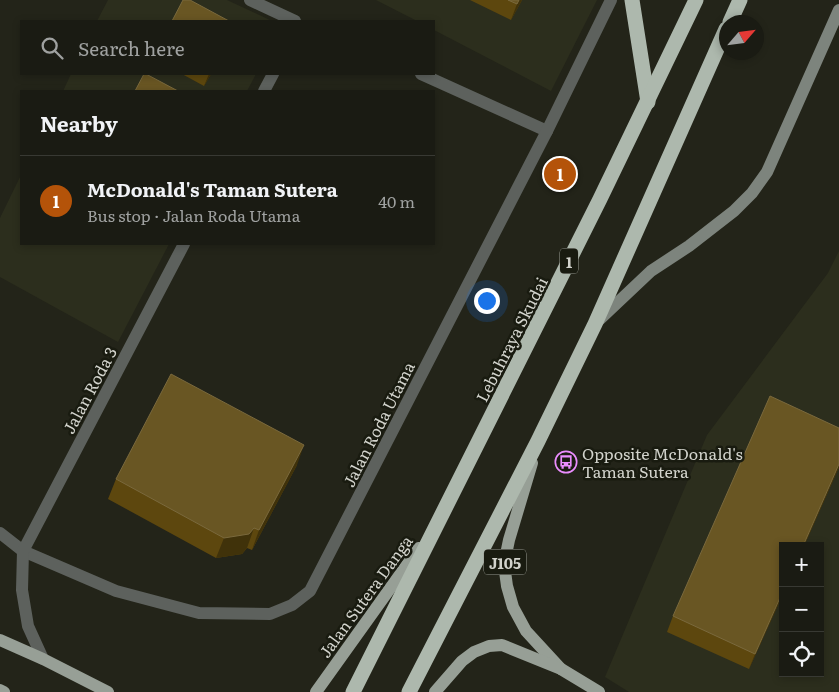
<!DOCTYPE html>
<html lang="en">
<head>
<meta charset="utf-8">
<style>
	:root { --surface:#1a1b13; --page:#23241c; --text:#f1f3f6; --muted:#9fa1a0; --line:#383933; --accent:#b45309 }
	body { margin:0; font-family:Literata,serif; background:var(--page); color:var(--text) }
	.controls { position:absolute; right:15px; bottom:15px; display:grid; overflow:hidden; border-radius:0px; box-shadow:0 2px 8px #0003 }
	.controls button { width:45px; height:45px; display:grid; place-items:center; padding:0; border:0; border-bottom:1px solid var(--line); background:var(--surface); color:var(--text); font:25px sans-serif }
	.compass { position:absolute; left:719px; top:15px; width:45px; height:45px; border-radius:50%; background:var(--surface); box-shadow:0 2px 8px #0003; rotate:62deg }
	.you { position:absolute; left:486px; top:300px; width:18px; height:18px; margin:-12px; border:4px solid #fff; border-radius:50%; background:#1a73e8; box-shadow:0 0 0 8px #1a73e833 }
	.badge { display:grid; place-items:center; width:32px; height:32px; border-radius:50%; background:var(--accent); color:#fff; font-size:16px; font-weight:700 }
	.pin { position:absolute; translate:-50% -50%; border:2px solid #fff; box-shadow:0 1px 5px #0006 }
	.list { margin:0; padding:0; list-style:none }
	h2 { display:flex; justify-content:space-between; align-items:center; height:65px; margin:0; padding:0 20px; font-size:21px }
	h2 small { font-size:16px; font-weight:400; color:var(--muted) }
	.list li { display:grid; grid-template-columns:32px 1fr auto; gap:15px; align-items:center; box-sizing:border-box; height:90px; padding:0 20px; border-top:1px solid var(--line) }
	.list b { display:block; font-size:19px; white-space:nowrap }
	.list p { margin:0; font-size:16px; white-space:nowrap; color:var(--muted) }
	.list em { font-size:16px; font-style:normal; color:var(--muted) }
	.icon { flex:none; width:28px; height:28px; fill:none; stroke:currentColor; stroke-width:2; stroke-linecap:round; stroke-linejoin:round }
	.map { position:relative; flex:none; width:839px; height:692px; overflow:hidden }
	.search { position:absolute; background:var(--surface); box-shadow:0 2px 8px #0003; left:20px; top:20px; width:415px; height:55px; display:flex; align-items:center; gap:12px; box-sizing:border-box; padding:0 18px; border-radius:0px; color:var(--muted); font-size:19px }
	.panel { position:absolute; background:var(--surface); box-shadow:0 2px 8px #0003; left:20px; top:90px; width:415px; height:155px; border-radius:0px }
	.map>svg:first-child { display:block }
	.built { fill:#2c2e1d; fill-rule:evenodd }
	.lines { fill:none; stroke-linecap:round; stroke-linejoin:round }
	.street { stroke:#5d615d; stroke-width:12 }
	.secondary { stroke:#7d847d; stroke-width:12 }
	.primary { stroke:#979f96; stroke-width:12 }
	.highway { stroke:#adb8ad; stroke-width:15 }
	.wall { fill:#5d470e }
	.shaded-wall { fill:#40320a }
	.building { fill:#695623; stroke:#7a693d }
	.labels { text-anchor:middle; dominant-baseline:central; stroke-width:5; stroke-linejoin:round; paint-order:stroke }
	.shield { fill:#191b10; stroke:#9a9c94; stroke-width:1 }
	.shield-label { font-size:15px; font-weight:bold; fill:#d2d3cc }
	.street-label { font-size:16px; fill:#d2d3cc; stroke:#191b10 }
	.poi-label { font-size:16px; fill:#d2d3cc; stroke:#191b10; text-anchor:start }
</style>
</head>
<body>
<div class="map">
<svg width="839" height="692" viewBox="0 0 839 692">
	<rect width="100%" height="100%" fill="#232419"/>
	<!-- built -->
	<g class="built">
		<path d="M108,0h119l45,21h-175z"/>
		<path d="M376,0h221l-46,91 -117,-61v-9h-17z"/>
		<path d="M71,74h185l-9,17h-184z"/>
		<path d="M21,175v69h148l-51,98 -118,-65v-59z"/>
		<path d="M839,251v441h-210l-24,-15 102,-242 121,-162zM783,546h37v127h-37z"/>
	</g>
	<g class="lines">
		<!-- street -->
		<g class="street">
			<path d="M250,0l45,21"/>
			<path d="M421,74l126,57"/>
			<path d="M264,91l9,-17"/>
			<path d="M0,533l23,18 93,40 83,22 71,1 22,-9 18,-14 237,-460 64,-131"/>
			<path d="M43,659l-15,-33 -6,-36 1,-39 161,-307"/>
		</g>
		<!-- secondary -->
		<path class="secondary" d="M597,322l54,-51 38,-25 45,-35 18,-18 15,-21 72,-162"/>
		<!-- primary -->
		<g class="primary">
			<path d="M532,463l-23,77 -5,24 3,22 6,21 13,24 35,38"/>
			<path d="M0,640l43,19 65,33"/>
			<path d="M0,690l4,2"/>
			<path d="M316,692l103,-144"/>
			<path d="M435,692l27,-31 12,-9 15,-6 13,-1 59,24 38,23"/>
		</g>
		<!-- highway -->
		<g class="highway">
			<path d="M632,0l16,102"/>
			<path d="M730,22l10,-22"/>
			<path d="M353,692l247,-493 96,-199"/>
			<path d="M409,692l129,-251 57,-117 131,-295"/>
		</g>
	</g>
	<!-- wall -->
	<g class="wall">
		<path d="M470,0h52l-11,20z"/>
		<path d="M182,74h29l-7,12z"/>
		<path d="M297,465l-45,85 -5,-2 -5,6 -26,4 -108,-59 8,-20z"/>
		<path d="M839,467l-35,79h-21v48l-34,75 -82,-37 6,-16z"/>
	</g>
	<!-- shaded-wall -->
	<g class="shaded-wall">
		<path d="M519,0h3l-11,20 6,-16z"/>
		<path d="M209,74h2l-7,12z"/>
		<path d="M304,445l-7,20 -45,85 7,-20z"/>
		<path d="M839,464v3l-35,79h-1z"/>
		<path d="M254,528l-7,20 -5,6 -26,4 8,-20z"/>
		<path d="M783,591v3l-34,75 6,-15z"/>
	</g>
	<!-- building -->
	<g class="building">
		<path d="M183,0h7l39,21h-57z"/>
		<path d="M508,0h11l-2,4z"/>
		<path d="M144,74h2l32,17h-43z"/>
		<path d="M171,374l133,71 -45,85 -5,-2 -5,6 -25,4 -108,-59z"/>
		<path d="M770,396l69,32v36l-36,82h-20v45l-28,63 -82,-38z"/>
	</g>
	<!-- icons -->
	<defs>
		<g id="bus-ring" transform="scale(1.125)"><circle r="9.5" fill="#191b10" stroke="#ea8dfd" stroke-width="1.5"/><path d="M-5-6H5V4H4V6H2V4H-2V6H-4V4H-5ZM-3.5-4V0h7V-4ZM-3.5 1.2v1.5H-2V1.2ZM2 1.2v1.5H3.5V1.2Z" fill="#ea8dfd"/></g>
	</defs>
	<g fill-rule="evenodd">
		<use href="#bus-ring" x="566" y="462"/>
	</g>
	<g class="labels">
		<!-- shield labels -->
		<g class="shield">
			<rect x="560" y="248.5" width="18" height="25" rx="4"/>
			<rect x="484" y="549.5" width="42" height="25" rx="4"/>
		</g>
		<g class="shield-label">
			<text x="569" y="261">1</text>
			<text x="505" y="562">J105</text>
		</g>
		<!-- street labels -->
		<g class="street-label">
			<text transform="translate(511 339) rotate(-63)">Lebuhraya Skudai</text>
			<text transform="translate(89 390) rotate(-62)">Jalan Roda 3</text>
			<text transform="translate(378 424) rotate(-63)">Jalan Roda Utama</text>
			<text transform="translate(365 596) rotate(-54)">Jalan Sutera Danga</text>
		</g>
		<!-- poi labels -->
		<g class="poi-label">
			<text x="582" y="453">Opposite McDonald's<tspan x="582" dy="18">Taman Sutera</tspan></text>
		</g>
	</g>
</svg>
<div class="controls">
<button>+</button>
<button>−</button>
<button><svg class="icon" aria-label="locate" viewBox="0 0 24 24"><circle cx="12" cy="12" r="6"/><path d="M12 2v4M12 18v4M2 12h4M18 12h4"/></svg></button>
</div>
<svg class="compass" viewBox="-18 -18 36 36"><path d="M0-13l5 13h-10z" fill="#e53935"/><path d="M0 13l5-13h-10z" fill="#9fa1a0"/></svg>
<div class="you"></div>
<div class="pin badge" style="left:560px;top:174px">1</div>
<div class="search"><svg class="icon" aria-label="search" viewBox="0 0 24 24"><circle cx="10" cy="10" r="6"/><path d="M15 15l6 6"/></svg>Search here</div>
<section class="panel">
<h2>Nearby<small></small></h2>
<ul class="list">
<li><span class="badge">1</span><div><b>McDonald's Taman Sutera</b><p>Bus stop · Jalan Roda Utama</p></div><em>40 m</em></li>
</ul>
</section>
</div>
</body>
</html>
